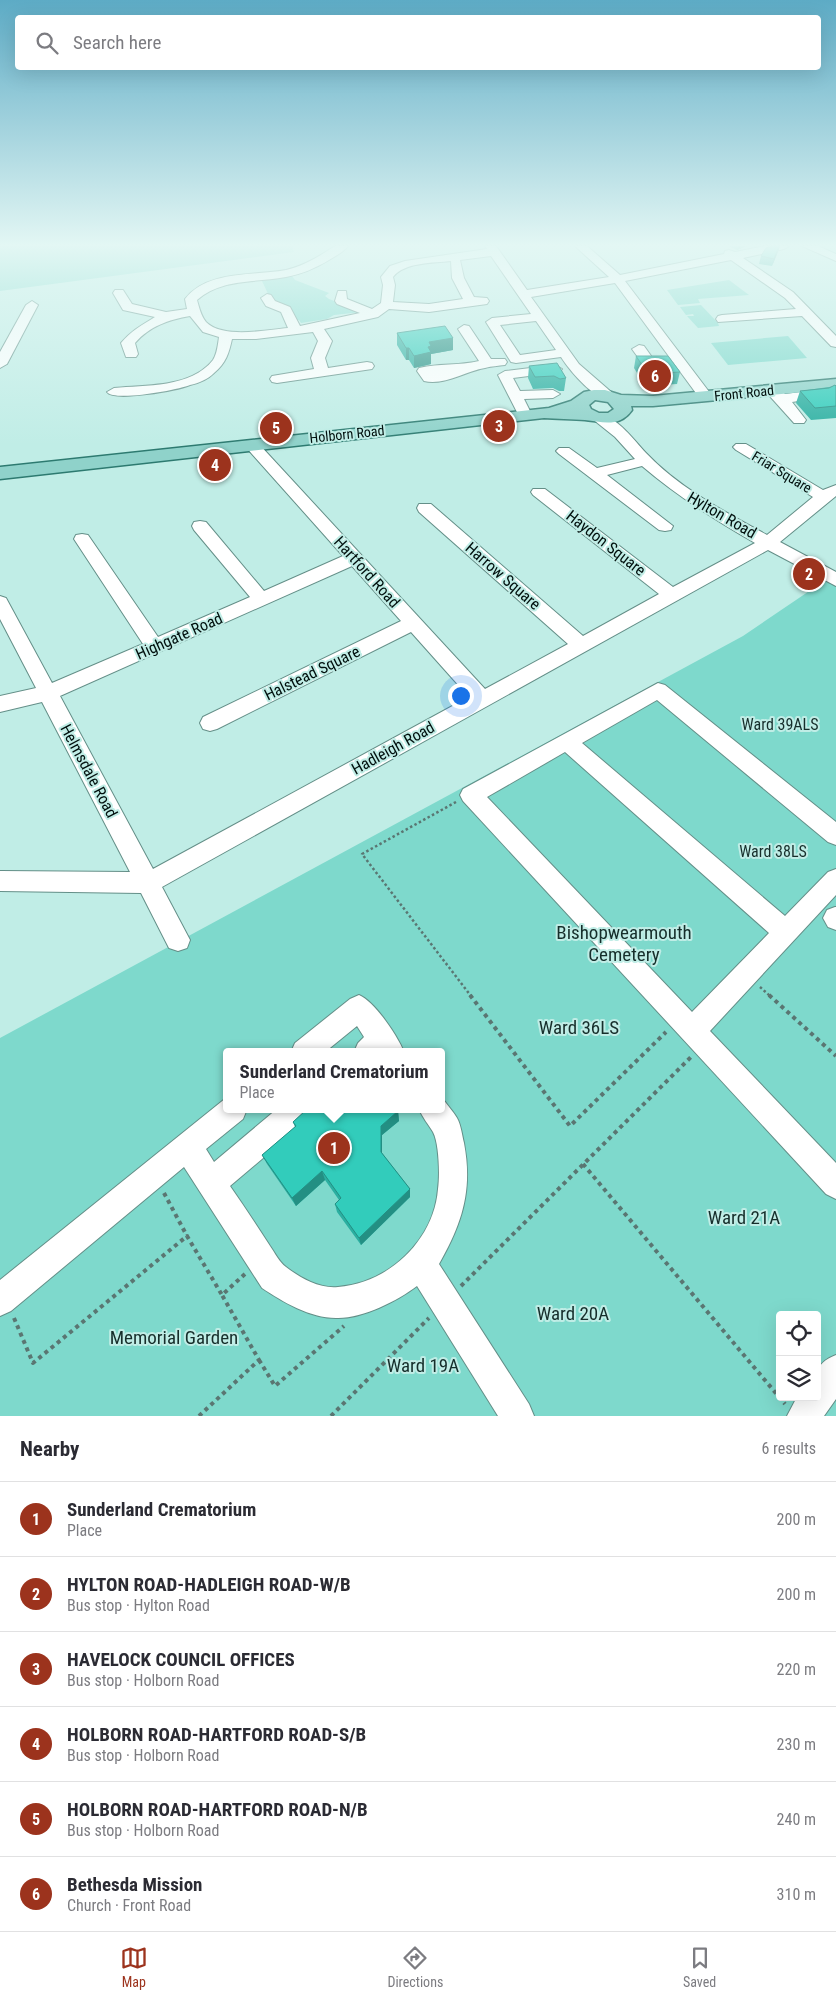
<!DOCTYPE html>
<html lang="en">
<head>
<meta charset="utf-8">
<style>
	:root { --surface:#fff; --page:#f7f7f7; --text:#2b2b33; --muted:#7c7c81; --line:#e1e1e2; --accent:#9c331d }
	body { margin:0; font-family:"Roboto Condensed",sans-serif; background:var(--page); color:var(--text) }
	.controls { position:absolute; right:15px; bottom:15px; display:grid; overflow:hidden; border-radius:5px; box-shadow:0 5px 20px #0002 }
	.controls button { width:45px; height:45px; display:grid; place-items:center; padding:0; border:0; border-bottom:1px solid var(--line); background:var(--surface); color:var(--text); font:25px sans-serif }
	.you { position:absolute; left:460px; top:695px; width:18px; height:18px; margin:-12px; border:4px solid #fff; border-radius:50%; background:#1a73e8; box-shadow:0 0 0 8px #1a73e833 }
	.badge { display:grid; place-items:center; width:32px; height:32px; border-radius:50%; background:var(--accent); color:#fff; font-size:16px; font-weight:700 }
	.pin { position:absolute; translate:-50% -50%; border:2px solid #fff; box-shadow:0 1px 5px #0006 }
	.popup { position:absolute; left:223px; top:1048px; width:222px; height:65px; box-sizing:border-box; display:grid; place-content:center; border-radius:5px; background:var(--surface); filter:drop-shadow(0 1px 4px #0005); font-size:16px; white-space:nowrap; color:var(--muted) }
	.popup b { font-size:19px; color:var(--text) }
	.popup::after { content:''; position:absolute; left:50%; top:100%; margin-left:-10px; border:10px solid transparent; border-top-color:var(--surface) }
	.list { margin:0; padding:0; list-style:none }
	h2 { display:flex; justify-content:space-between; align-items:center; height:65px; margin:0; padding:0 20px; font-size:21px }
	h2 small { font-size:16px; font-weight:400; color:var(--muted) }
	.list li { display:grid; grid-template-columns:32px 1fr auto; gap:15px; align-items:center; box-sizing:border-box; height:75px; padding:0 20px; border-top:1px solid var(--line) }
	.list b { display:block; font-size:19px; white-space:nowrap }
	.list p { margin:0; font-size:16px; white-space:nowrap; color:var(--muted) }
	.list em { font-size:16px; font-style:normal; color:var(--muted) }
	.icon { flex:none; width:28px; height:28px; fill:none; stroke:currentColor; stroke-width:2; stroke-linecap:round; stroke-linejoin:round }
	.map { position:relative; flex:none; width:836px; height:1416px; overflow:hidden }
	.search { position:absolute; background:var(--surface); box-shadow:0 5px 20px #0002; left:15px; right:15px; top:15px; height:55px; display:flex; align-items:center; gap:12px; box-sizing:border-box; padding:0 18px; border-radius:5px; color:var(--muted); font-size:19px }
	.sheet { height:515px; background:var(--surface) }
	nav { display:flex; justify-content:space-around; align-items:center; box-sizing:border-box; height:70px; border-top:1px solid var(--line); background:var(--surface); font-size:14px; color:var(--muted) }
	nav a { display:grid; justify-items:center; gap:2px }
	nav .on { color:var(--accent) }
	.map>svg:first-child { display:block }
	.green { fill:#7ed9cc; fill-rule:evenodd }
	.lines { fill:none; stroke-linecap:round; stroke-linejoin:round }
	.minor-casing { stroke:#648f88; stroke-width:2 }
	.major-casing { stroke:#2d7a70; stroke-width:3 }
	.path-far1 { stroke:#5a7672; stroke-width:2.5; stroke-dasharray:2.5 2.5; stroke-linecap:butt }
	.path { stroke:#5a7672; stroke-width:4; stroke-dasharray:4 4; stroke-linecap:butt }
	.minor { fill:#fff; fill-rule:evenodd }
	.major { fill:#8fd2ca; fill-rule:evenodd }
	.wall { fill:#2bafa1 }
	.shaded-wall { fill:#238f83 }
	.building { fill:#32ccbb; stroke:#238f83 }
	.labels { text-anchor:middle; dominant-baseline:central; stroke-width:4; stroke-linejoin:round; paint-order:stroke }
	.far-street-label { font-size:14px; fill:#010f0d; stroke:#c0ede6 }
	.street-label { font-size:16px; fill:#010f0d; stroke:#c0ede6 }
	.park-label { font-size:16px; fill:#162e2b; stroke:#c0ede6 }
	.near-park-label { font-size:19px; fill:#162e2b; stroke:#c0ede6 }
</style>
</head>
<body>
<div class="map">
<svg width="836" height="1416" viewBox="0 0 836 1416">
	<rect width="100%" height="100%" fill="#c0ede6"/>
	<!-- green -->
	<g class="green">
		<path d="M0,246h292l2,6 -294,39z"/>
		<path d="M283,276h9l3,4 34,13 -4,3 4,3 33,13 -28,3 -7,4 -26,4 -2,-3 -5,1 -23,-21 -10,-21z"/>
		<path d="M729,280l20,15 -51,4 2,4 -22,2 -11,-15z"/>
		<path d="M701,305l17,18 1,3 -21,2 -11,-12h7l-1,-2 -7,1 -6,-8z"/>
		<path d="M788,336l19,22 -79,7 -17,-22z"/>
		<path d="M830,577l6,3v836h-836v-378l743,-402zM226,1052h216v57h-216zM780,1315h37v82h-37z"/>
	</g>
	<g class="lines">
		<!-- minor casing -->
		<g class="minor-casing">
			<g id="minor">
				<path d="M335,246h13c-5,6 -12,10 -19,14 -13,8 -27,14 -43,17 -30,6 -64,1 -89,23 2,7 4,16 9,22 17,17 60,8 82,6l-7,-16 -15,-6 -5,-8 6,-4 4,1 4,6 15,6 10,19 60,-13 -23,-9 -2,-3 3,-10h8l1,8 25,10 9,-6 2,-18 -2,-8 9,-11 15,-5 82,-12 -2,-3h11l31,44 82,-13 -34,-31h12l33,29 104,-21 1,-3 4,-1 6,2 30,-6h24l-5,3 -41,9 50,34 43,44v11l-5,-1 -29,-30 -84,6 -2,-3 2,-3 4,-1 74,-6 -11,-11 -54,-38 -106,21 88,116 -2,3h-10l-86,-117 -84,14 48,67 38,33 -2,3c-18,4 -45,-29 -54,-43l-45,6 -5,-1 -25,-40 6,-4 39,-4 -40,-58 -31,4 4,18 10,19 13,1 2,3 -2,3 -58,8 -40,-3 -11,8 -54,12 8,12 -7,17 3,10 39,-6 5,1 2,3 -2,3 -95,14 -5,-1 -2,-3 2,-3 42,-7 -3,-11 7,-17 -5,-9 -57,7h-24c-3,14 -6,24 -18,34 -6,6 -15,10 -24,12 -12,5 -76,17 -83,7l7,-4c31,-3 77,0 99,-28 4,-6 5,-16 6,-23l-16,-5 -13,-16c-22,4 -40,10 -55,27l3,11 -2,3h-10l-5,-14c10,-12 21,-18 34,-26l-32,-7 -10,-17 2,-3h8l9,14 34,8 21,-3 -2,-10c22,-29 69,-23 101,-29 18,-4 34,-14 49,-24zM451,261l1,17 11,21 -34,5 -36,-2 2,-17 -2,-8c12,-15 40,-14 58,-16zM536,321l20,29 -36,5 -20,-30z"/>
				<path d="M802,246h16l18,8v7z"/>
				<path d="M32,301l6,4 -31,59 -7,4v-16l26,-47z"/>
				<path d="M464,325l5,1 22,33h14l2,3 -2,3c-7,1 -13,1 -20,3 -19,3 -41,18 -61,13l-7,-10 2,-3c20,-5 40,-2 60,-7l-21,-32z"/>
				<path d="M639,345l5,1 10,14 12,-2 7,4 -7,4 -21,1 -13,-18z"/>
				<path d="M555,365l7,4 -2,3 -47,6 7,13 33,-1 7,4 -7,4 -29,1 8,16 -2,3h-10l-22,-43 7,-4z"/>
				<path d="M772,386l5,1 8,7 40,-5 7,4 -7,4 -33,5 14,18 -2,3h-10l-27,-30 -2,-3z"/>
				<path d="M600,414c18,4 34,26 46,39 33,35 79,59 121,82l46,-38 -77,-47 -3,-3 3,-3h10l77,46 13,-5v11l-56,46 56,30v14l-68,-36 -606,337 28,53 -3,8 -9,3 -9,-3 -28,-55 -141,-2v-20l130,1 -88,-170 -42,10v-16l36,-8 -36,-69v-23l6,2 46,85 91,-39 -69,-105 2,-4 6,-1 6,1 70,102 92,-40 -56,-67 -2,-4 2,-4 6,-1 6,1 58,69 79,-35 -99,-111 3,-3h10l228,247 83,-45 -149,-132 -2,-4 2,-4h12l152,132 76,-42 -126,-99 -2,-3 2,-3h12l128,98 82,-44c-40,-23 -78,-47 -113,-77l-35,9 66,51 -2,4 -6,1 -6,-1 -100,-76 -3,-3 3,-3h10l28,20 38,-9 -20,-22 -20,-16 -2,-3 2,-3zM352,566l49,55 -198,96 -3,6 3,6 7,2 7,-2 194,-97 58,65 -316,172 -93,-173z"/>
				<path d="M658,683l7,2 171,137v23l-8,-3 -171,-142 -75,43 203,173 43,-44 8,-3v26l-126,136 126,132v36l-10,-5 -363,-393 -3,-6 3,-6zM565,752l204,181 -77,79 -205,-215z"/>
				<path d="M835,907h1v23l-8,-3 -5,-9 4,-8z"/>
				<path d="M359,995c16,7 38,40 45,57h-50l4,-9 6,-6 -7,-11 -32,26h-34l4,-9 55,-44z"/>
				<path d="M226,1098v11h21l-4,10 -37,30 8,13 63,-53h36l-4,10 -79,67c14,20 27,40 40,60 5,7 9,16 16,21 14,11 34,22 52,20 51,-4 96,-47 100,-98 2,-14 1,-46 -5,-57 -5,-8 -10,-14 -14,-23h23l1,-10c4,6 10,12 14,19 4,7 5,17 7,25 9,47 -2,81 -25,121l90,140 5,12h-36l-81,-130c-20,15 -55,33 -81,32 -26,0 -53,-16 -74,-30l-78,-121 -173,144 -11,5v-36z"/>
				<path d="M836,1355v44l-12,17h-37l10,-19h20c0,-22 -4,-33 19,-42z"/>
			</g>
		</g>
		<!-- major casing -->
		<g class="major-casing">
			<path id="major" d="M836,379v10l-183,17h-22l1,4c-13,18 -29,12 -47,10 -14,-1 -28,-1 -41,-2l-544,61v-12l549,-59 22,-7 13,-9 10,-2h11l16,5 32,1zM595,400l13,2 6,7 -6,4h-9l-8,-4 -2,-4z"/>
		</g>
		<!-- path-far1 -->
		<g class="path-far1">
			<path d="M456,802l-94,52 109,142"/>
			<path d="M760,987l10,9"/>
		</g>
		<!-- path -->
		<g class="path">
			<path d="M470,995l100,131 96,-94"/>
			<path d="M769,995l67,61"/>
			<path d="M583,1164l202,240"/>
			<path d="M164,1193l23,43"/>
			<path d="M461,1286l230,-229"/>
			<path d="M14,1318l19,45 154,-127 35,59"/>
			<path d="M259,1360l16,26 69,-60"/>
			<path d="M199,1416l60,-56 -37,-65 24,-22"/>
			<path d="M331,1416l98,-98"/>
		</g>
		<!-- minor -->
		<use href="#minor" class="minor"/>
		<!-- major -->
		<use href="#major" class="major"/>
	</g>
	<!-- wall -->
	<g class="wall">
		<path d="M729,246h17l-9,4z"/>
		<path d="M780,246l-8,20 -13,-2 2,-8z"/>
		<path d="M397,333l56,5v12l-22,4v10l-17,4 -5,-8h-3l-9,-15z"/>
		<path d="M636,356l44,16 -3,12 -32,2 -11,-18z"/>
		<path d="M529,366l37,12 -2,13h-5l-6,-3 -20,1 -5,-11z"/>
		<path d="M836,386v32l-25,2 -15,-17 4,-12z"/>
		<path d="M307,1110l91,1 1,10 -17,14v18l28,36v8l-49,48 -24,-33 -2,-8 4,-4 -14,-20 -29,26 -29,-42 -5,-9 33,-28 -2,-5z"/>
	</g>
	<!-- shaded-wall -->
	<g class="shaded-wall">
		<path d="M738,246h8l-9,4z"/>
		<path d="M780,246l-2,6 -6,14 2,-7z"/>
		<path d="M453,338v12l-22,4v10l-17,4v-12l15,-14z"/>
		<rect x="406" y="348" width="3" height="12"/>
		<path d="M398,1111l1,10 -17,14v26l-1,-9v-26z"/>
		<path d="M322,1171l3,9 -29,26 -4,-8z"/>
		<path d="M410,1189v8l-49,48 -2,-7z"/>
	</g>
	<!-- building -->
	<g class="building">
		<path d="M773,246h6l-5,13 -13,-3 5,-8z"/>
		<path d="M445,326l8,12 -24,4 2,4 -3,1 3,5 -17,4 -5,-8h-3l-9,-15z"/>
		<path d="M636,356h32l12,16 -32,2z"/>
		<path d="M557,363l9,15 -6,1 -6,-3 -19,1 -6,-11z"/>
		<path d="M835,385l1,1v20l-21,2 -15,-17 29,-3z"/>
		<path d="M307,1109h90l1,2 -17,15v26l29,37 -51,49 -24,-34 6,-6 -19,-27 -30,27 -30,-43 34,-29 -3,-4z"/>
	</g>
	<!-- sky -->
	<linearGradient id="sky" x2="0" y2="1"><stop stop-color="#5dabc5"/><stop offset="0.55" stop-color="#e3f7f4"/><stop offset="1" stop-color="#e3f7f4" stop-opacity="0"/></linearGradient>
	<rect width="836" height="445" fill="url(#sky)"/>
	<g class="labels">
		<!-- far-street labels -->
		<g class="far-street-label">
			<text transform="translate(744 393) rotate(-6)">Front Road</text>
			<text transform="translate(347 434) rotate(-6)">Holborn Road</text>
			<text transform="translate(782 472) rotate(31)">Friar Square</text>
		</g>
		<!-- street labels -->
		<g class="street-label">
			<text transform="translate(722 515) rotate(30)">Hylton Road</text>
			<text transform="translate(606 543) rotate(38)">Haydon Square</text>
			<text transform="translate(367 572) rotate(48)">Hartford Road</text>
			<text transform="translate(503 576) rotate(41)">Harrow Square</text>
			<text transform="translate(179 636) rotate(-24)">Highgate Road</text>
			<text transform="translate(312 673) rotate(-26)">Halstead Square</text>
			<text transform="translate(393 748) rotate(-29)">Hadleigh Road</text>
			<text transform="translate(89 771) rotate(62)">Helmsdale Road</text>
		</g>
		<!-- park labels -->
		<g class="park-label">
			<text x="780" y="724">Ward 39ALS</text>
			<text x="773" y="851">Ward 38LS</text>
		</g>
		<!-- near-park labels -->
		<g class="near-park-label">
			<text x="624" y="932">Bishopwearmouth<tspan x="624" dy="22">Cemetery</tspan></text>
			<text x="579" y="1027">Ward 36LS</text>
			<text x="744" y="1217">Ward 21A</text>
			<text x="573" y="1313">Ward 20A</text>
			<text x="174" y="1337">Memorial Garden</text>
			<text x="423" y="1365">Ward 19A</text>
		</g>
	</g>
</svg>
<div class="controls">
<button><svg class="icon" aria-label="locate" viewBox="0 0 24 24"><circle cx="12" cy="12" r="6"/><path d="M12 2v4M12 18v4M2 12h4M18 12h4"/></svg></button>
<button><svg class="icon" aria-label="layers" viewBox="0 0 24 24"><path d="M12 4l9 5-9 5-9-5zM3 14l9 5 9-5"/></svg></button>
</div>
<div class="you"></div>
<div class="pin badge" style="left:334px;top:1148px">1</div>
<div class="popup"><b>Sunderland Crematorium</b>Place</div>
<div class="pin badge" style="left:809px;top:574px">2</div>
<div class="pin badge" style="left:499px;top:426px">3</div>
<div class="pin badge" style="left:215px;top:465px">4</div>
<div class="pin badge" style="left:276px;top:428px">5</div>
<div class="pin badge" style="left:655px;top:376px">6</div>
<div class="search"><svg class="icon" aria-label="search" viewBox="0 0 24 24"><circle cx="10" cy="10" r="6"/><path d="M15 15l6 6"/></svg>Search here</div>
</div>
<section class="sheet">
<h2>Nearby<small>6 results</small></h2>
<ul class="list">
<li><span class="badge">1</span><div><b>Sunderland Crematorium</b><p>Place</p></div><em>200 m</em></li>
<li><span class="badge">2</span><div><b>HYLTON ROAD-HADLEIGH ROAD-W/B</b><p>Bus stop · Hylton Road</p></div><em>200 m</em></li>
<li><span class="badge">3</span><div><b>HAVELOCK COUNCIL OFFICES</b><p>Bus stop · Holborn Road</p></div><em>220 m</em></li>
<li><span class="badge">4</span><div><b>HOLBORN ROAD-HARTFORD ROAD-S/B</b><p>Bus stop · Holborn Road</p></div><em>230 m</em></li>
<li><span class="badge">5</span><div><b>HOLBORN ROAD-HARTFORD ROAD-N/B</b><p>Bus stop · Holborn Road</p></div><em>240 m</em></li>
<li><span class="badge">6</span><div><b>Bethesda Mission</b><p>Church · Front Road</p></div><em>310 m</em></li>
</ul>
</section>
<nav>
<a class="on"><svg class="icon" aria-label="map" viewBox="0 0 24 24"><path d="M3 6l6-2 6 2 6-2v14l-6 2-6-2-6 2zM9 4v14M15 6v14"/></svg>Map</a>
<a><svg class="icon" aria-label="directions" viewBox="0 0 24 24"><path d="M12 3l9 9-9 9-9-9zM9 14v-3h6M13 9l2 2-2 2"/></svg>Directions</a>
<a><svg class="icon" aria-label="saved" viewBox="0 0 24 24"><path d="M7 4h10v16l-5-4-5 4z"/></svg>Saved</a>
</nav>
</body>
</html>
